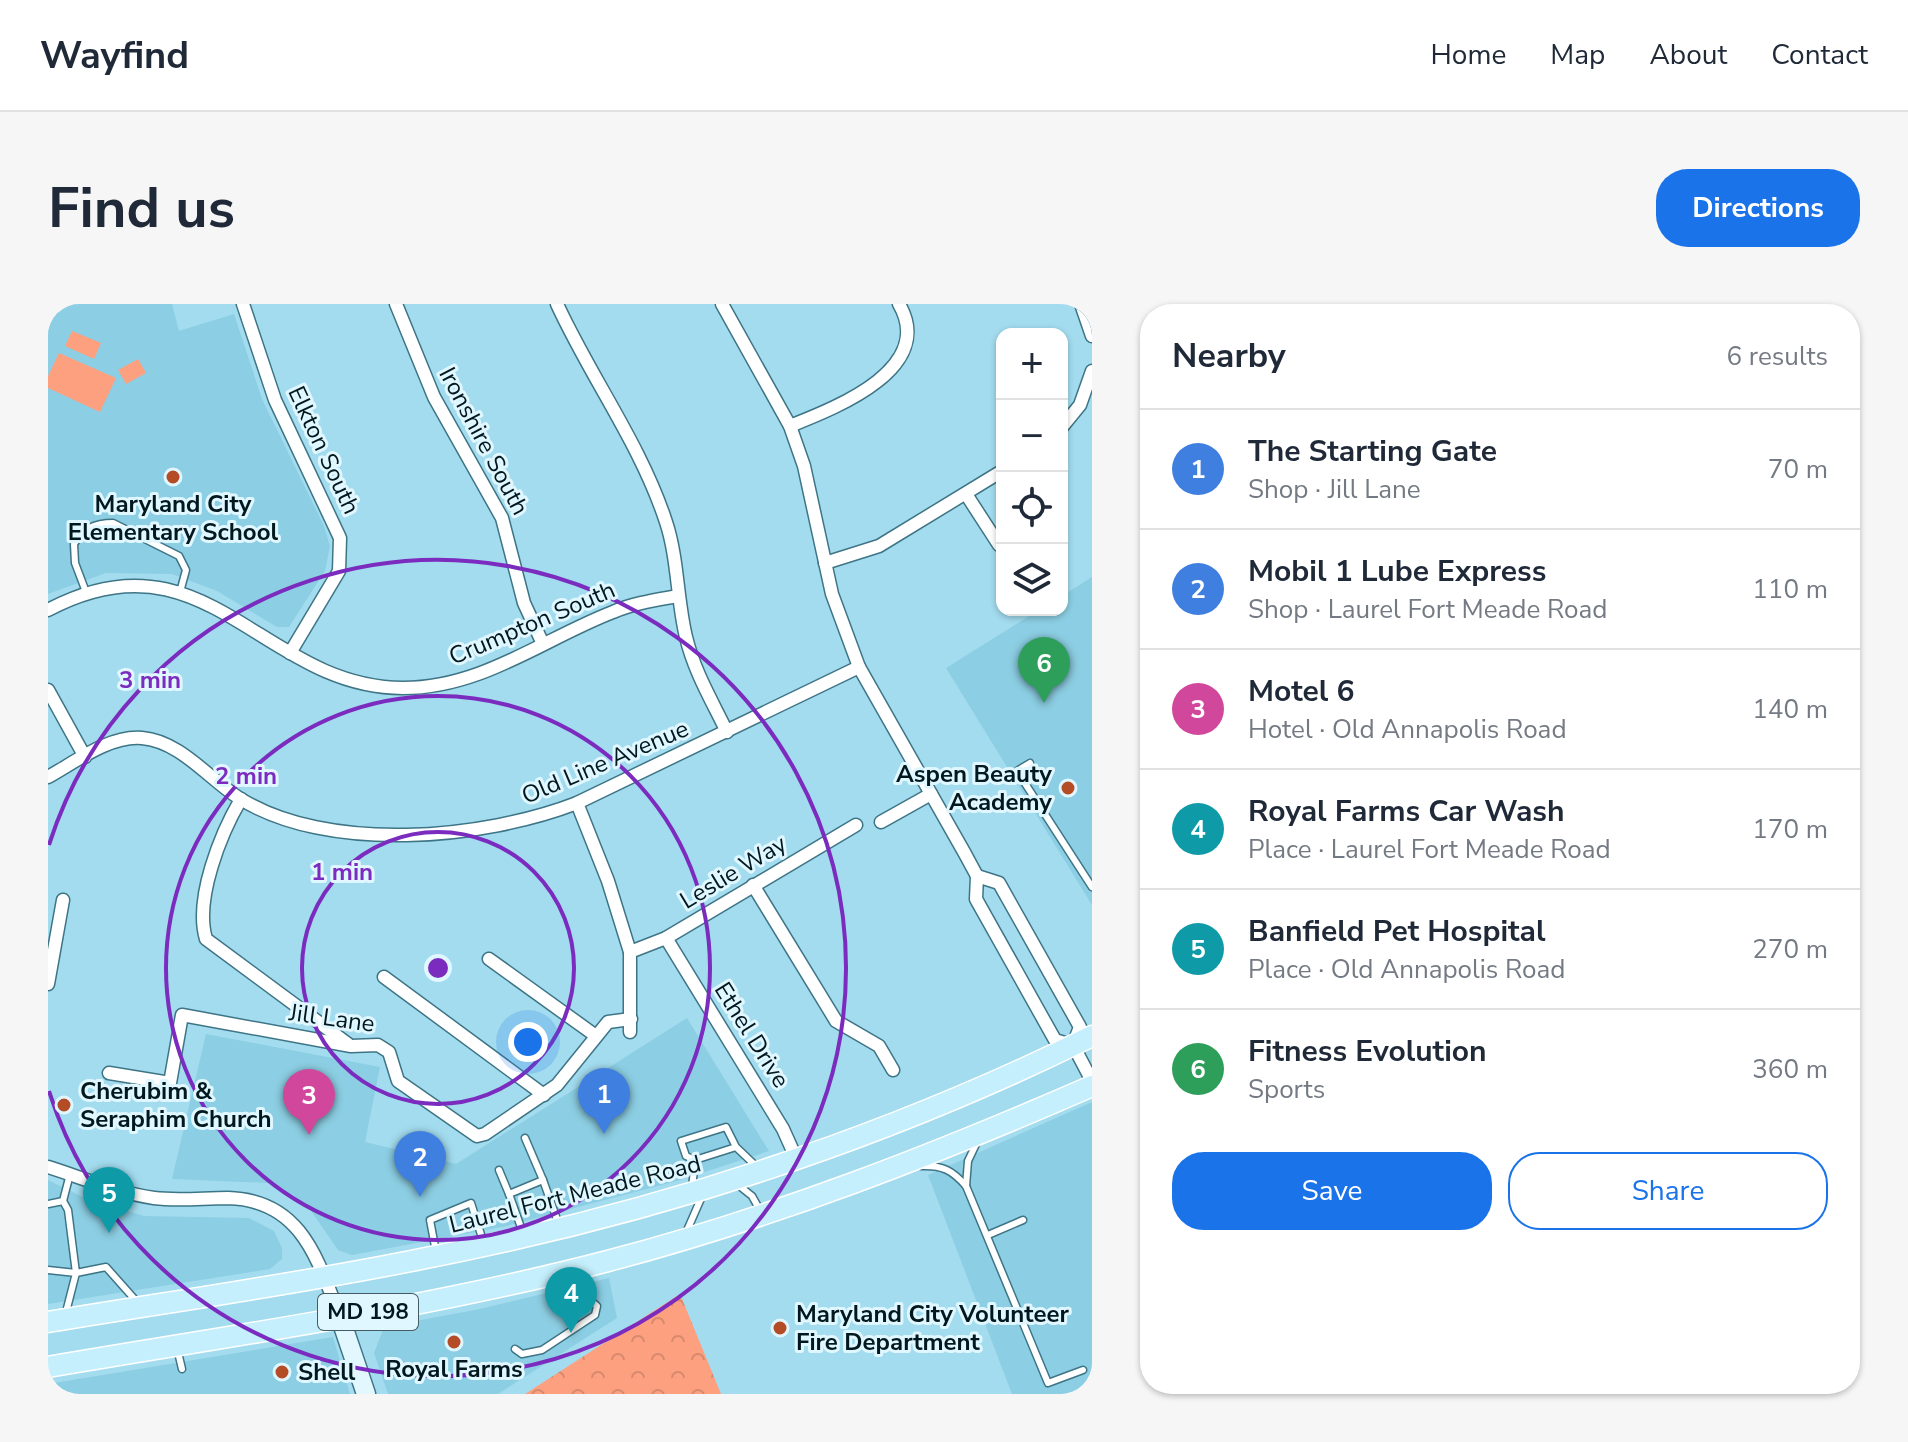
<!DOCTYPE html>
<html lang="en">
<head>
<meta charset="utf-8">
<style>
	:root { --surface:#fff; --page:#f6f6f7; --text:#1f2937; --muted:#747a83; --line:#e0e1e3; --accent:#1a73e8 }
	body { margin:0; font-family:"Nunito Sans",sans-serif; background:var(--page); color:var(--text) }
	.controls { position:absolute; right:24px; top:24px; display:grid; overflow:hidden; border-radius:16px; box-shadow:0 2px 6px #0004 }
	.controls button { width:72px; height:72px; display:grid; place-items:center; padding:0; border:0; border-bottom:2px solid var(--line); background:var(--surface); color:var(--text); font:40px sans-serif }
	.you { position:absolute; left:480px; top:738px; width:28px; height:28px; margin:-20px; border:6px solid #fff; border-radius:50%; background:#1a73e8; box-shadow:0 0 0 12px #1a73e833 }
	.badge { display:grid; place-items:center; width:52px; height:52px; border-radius:50%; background:var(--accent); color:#fff; font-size:26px; font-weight:700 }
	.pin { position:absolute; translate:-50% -66px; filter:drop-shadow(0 2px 4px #0008) }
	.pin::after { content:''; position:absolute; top:42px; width:28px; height:24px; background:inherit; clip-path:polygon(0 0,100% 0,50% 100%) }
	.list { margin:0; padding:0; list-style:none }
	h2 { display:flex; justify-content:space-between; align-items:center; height:104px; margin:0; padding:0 32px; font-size:34px }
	h2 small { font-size:26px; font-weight:400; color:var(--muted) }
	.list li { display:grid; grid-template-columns:52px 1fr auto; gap:24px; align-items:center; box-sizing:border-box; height:120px; padding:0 32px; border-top:2px solid var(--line) }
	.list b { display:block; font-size:30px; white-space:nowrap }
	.list p { margin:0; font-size:26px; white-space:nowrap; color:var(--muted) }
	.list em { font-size:26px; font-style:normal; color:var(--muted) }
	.actions { display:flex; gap:16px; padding:24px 32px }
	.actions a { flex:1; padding:18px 0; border:2px solid var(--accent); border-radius:32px; text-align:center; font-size:28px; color:var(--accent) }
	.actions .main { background:var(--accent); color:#fff }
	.icon { flex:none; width:44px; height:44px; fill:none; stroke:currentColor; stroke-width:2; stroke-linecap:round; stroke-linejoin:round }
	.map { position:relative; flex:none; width:1044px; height:1090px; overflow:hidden; border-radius:32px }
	header { display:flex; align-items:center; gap:48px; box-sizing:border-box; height:112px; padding:0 40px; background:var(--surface); border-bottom:2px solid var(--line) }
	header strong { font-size:38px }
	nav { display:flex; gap:44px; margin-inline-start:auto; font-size:28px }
	.intro { display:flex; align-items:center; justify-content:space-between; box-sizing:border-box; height:192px; padding:0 48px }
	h1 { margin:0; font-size:56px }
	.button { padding:20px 36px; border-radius:32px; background:var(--accent); color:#fff; font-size:28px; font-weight:700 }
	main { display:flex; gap:48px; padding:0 48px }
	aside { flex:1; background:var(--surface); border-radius:32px; box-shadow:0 2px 6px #0004 }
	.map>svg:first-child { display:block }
	.built { fill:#8ccee3 }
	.forest { fill:url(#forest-crowns) }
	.park { fill:#fda080 }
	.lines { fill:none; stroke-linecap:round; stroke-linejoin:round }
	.lane-casing { stroke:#3e7586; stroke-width:9 }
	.street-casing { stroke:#3e7586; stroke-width:15 }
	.secondary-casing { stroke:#3e7586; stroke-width:21 }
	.primary-casing { stroke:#fff; stroke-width:23 }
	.lane { stroke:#fff; stroke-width:6 }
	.street { stroke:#fff; stroke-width:12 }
	.secondary { stroke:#e2f7fe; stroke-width:18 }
	.primary { stroke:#c5effc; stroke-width:20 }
	.ring { fill:none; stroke:#7b2cbf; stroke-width:4 }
	.poi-dot { fill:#b44d26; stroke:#e1f7ff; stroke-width:3 }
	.labels { text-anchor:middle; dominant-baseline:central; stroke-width:6; stroke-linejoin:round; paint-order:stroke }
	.shield { fill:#e1f7ff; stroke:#455b62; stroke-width:2 }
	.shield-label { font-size:22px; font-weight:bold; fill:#02181f }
	.street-label { font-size:24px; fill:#02181f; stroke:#e1f7ff }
	.poi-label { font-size:24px; font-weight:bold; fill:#02181f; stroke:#e1f7ff; text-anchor:start }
	.centre { fill:#7b2cbf; stroke:#e1f7ff; stroke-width:4 }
	.ring-label { font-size:24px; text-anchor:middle; font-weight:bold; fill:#7b2cbf; stroke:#e1f7ff; stroke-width:6; stroke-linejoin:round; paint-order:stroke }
</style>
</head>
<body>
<header>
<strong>Wayfind</strong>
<nav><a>Home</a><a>Map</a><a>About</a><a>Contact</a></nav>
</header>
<div class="intro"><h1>Find us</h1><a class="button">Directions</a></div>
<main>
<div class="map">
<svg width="1044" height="1090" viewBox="0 0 1044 1090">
	<defs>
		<pattern id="forest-crowns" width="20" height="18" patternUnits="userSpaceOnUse" patternTransform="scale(2)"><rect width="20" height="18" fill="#fda080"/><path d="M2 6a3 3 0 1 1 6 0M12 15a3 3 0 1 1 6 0" fill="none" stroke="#d7896e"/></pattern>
	</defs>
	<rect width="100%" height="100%" fill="#a3dcef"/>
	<!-- built -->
	<g class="built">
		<path d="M0,0h124l7,27 55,-17 28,85 62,127 6,20 -5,25 -36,56h-12l-60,-36 -45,-17 -66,-1 -58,21z"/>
		<path d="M1044,273v328l-146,-237 93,-58h23v-14z"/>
		<path d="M639,714l82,133 -92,30 -175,46 -150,28 -14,-5 -31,-45 -37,-22 -98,-4 34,-145 174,33 -15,75 91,22z"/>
		<path d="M1044,798v292h-80l-84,-219z"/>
		<path d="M0,876l37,18 59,18 105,2 25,13 8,17v11l-12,10 -222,35z"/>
		<path d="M561,974l8,40 -119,76h-110l-14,-41 10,-26 96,-18z"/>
		<path d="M285,1033l17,57h-302v-10z"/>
	</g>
	<!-- forest -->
	<path class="forest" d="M632,990l41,100h-196z"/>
	<!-- park -->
	<g class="park">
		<path d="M24,27l29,12 -7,16 -29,-13z"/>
		<path d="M11,49l57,25 -16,34 -52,-24v-12z"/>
		<path d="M90,55l8,14 -20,11 -8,-14z"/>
	</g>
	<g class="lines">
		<!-- lane casing -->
		<g class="lane-casing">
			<g id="lane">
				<path d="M38,288l-11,-29 -1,-19c10,-16 21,-21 39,-21l66,33 7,14 -6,22"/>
				<path d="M982,459l-13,8 75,116"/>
				<path d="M477,834l18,42"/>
				<path d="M688,843l-41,13 -9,-4 -5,-15 45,-14 10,20 22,21"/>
				<path d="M873,862c21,-1 31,4 45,20l82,197 35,-13"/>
				<path d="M451,866l10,24"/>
				<path d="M689,880l15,12 9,16"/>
				<path d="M918,882l2,-25 10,-21"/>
				<path d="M644,884l3,-28"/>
				<path d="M15,897l5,9 8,63 30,-6 32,36"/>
				<path d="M0,900l15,-3 7,-27"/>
				<path d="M475,929l-14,-39 34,-14 16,45"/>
				<path d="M637,931l18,-41"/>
				<path d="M940,931l35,-15"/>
				<path d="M388,948l-6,-32 41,-17 12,38"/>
				<path d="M0,966l28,3 -11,43"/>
				<path d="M129,1044l5,21"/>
				<path d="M467,1045l7,5 20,-4 53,-35 2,-9 -13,-11 -7,3"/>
				<path d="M0,1083l1,5"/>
			</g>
		</g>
		<!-- street casing -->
		<g class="street-casing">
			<g id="street">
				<path d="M195,0l32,96 65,138 -1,33 -49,82"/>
				<path d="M348,0l38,93 68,121 22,85 19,41"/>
				<path d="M509,0c34,74 84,141 109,218 12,36 11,78 20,115 8,34 26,64 41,95"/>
				<path d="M674,0l68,122 14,40 28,128 27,73 105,185 13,24 -1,23 79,141 16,5"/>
				<path d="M1033,0l11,32"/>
				<path d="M742,122c45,-18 147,-57 109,-122"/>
				<path d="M1014,123l18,-22 12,-34"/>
				<path d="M918,190l33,51"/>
				<path d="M777,259l54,-17 123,-75"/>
				<path d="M0,306c158,-84 214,78 355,78 79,0 140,-49 210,-76 21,-9 43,-12 65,-16"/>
				<path d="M0,386l37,67"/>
				<path d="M0,473c27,-15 62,-42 94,-39 38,3 67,41 97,60 89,56 245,41 338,5l282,-136"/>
				<path d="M193,495c-20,34 -47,100 -35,140l142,105"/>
				<path d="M529,499l31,78 22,71v80"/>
				<path d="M833,518l50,-28"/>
				<path d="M929,572l22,7 81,144 -7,18"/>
				<path d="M705,581l83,136 43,25 14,24"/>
				<path d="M618,634l117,191 13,29"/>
				<path d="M582,648l36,-14 190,-113"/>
				<path d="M441,655l107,77"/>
				<path d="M336,673l160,118"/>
				<path d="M0,680l15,-84"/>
				<path d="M1025,741l19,36"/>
				<path d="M61,769l61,10 12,-68 169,31 27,-1 11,7 9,29 79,55 8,-2 72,-49 51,-63 23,-3"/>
				<path d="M0,863c35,11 70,26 106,31 24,3 49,0 74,0 73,2 89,60 112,119"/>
			</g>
		</g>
		<!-- secondary casing -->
		<g class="secondary-casing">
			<path id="secondary" d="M292,1013l26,77"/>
		</g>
		<!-- primary casing -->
		<g class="primary-casing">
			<g id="primary">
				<path d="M0,1018c121,-20 243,-37 363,-61 235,-45 467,-119 681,-225"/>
				<path d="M0,1063c187,-32 376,-58 560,-106 167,-44 326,-106 484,-175"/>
			</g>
		</g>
		<!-- lane -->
		<use href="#lane" class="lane"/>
		<!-- street -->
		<use href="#street" class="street"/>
		<!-- secondary -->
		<use href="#secondary" class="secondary"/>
		<!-- primary -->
		<use href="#primary" class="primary"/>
	</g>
	<!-- distance rings -->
	<g class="ring">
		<circle cx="390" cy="664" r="136"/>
		<circle cx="390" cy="664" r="272"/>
		<path d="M1 541A408 408 0 1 1 1 787"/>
	</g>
	<!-- markers -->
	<g class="poi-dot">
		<circle cx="125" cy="173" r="8"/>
		<circle cx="1020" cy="484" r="8"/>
		<circle cx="16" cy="801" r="8"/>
		<circle cx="732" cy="1024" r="8"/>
		<circle cx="406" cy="1038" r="8"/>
		<circle cx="234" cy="1068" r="8"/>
	</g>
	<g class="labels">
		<!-- shield labels -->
		<rect class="shield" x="270" y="990" width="100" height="36" rx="6"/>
		<g class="shield-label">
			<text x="320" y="1008">MD 198</text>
		</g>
		<!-- street labels -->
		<g class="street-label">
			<text transform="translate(436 137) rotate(62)">Ironshire South</text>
			<text transform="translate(276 146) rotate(65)">Elkton South</text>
			<text transform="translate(484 319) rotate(-23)">Crumpton South</text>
			<text transform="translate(557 458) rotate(-23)">Old Line Avenue</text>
			<text transform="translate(685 568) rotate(-31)">Leslie Way</text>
			<text transform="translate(284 714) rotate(8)">Jill Lane</text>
			<text transform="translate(704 731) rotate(58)">Ethel Drive</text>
			<text transform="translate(527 890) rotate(-14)">Laurel Fort Meade Road</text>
		</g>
		<!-- poi labels -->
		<g class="poi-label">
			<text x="125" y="200" text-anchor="middle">Maryland City<tspan x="125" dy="28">Elementary School</tspan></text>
			<text x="1004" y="470" text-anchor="end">Aspen Beauty<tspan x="1004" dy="28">Academy</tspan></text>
			<text x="32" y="787">Cherubim &amp;<tspan x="32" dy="28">Seraphim Church</tspan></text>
			<text x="748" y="1010">Maryland City Volunteer<tspan x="748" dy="28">Fire Department</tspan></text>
			<text x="406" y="1065" text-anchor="middle">Royal Farms</text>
			<text x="250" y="1068">Shell</text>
		</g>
	</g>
	<circle cx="390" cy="664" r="12" class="centre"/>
	<g class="ring-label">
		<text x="102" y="384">3 min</text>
		<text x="198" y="480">2 min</text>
		<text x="294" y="576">1 min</text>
	</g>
</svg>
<div class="controls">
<button>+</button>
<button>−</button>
<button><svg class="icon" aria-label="locate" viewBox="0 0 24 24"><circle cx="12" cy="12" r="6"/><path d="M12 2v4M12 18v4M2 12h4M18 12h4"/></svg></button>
<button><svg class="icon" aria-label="layers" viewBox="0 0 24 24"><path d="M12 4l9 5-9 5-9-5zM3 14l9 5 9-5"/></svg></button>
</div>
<div class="you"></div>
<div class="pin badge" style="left:556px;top:830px;background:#3f7fe0">1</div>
<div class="pin badge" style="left:372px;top:893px;background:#3f7fe0">2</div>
<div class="pin badge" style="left:261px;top:831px;background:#d1479c">3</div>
<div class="pin badge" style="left:523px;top:1029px;background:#0f9aa8">4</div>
<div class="pin badge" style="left:61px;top:929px;background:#0f9aa8">5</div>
<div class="pin badge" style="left:996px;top:399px;background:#2e9e5b">6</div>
</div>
<aside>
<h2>Nearby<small>6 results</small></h2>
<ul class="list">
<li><span class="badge" style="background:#3f7fe0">1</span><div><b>The Starting Gate</b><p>Shop · Jill Lane</p></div><em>70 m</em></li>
<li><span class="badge" style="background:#3f7fe0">2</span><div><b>Mobil 1 Lube Express</b><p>Shop · Laurel Fort Meade Road</p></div><em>110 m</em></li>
<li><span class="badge" style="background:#d1479c">3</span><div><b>Motel 6</b><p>Hotel · Old Annapolis Road</p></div><em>140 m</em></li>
<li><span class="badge" style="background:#0f9aa8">4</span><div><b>Royal Farms Car Wash</b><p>Place · Laurel Fort Meade Road</p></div><em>170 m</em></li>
<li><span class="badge" style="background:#0f9aa8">5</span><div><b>Banfield Pet Hospital</b><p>Place · Old Annapolis Road</p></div><em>270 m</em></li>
<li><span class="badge" style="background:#2e9e5b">6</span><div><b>Fitness Evolution</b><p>Sports</p></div><em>360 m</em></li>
</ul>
<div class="actions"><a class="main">Save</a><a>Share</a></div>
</aside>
</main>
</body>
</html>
